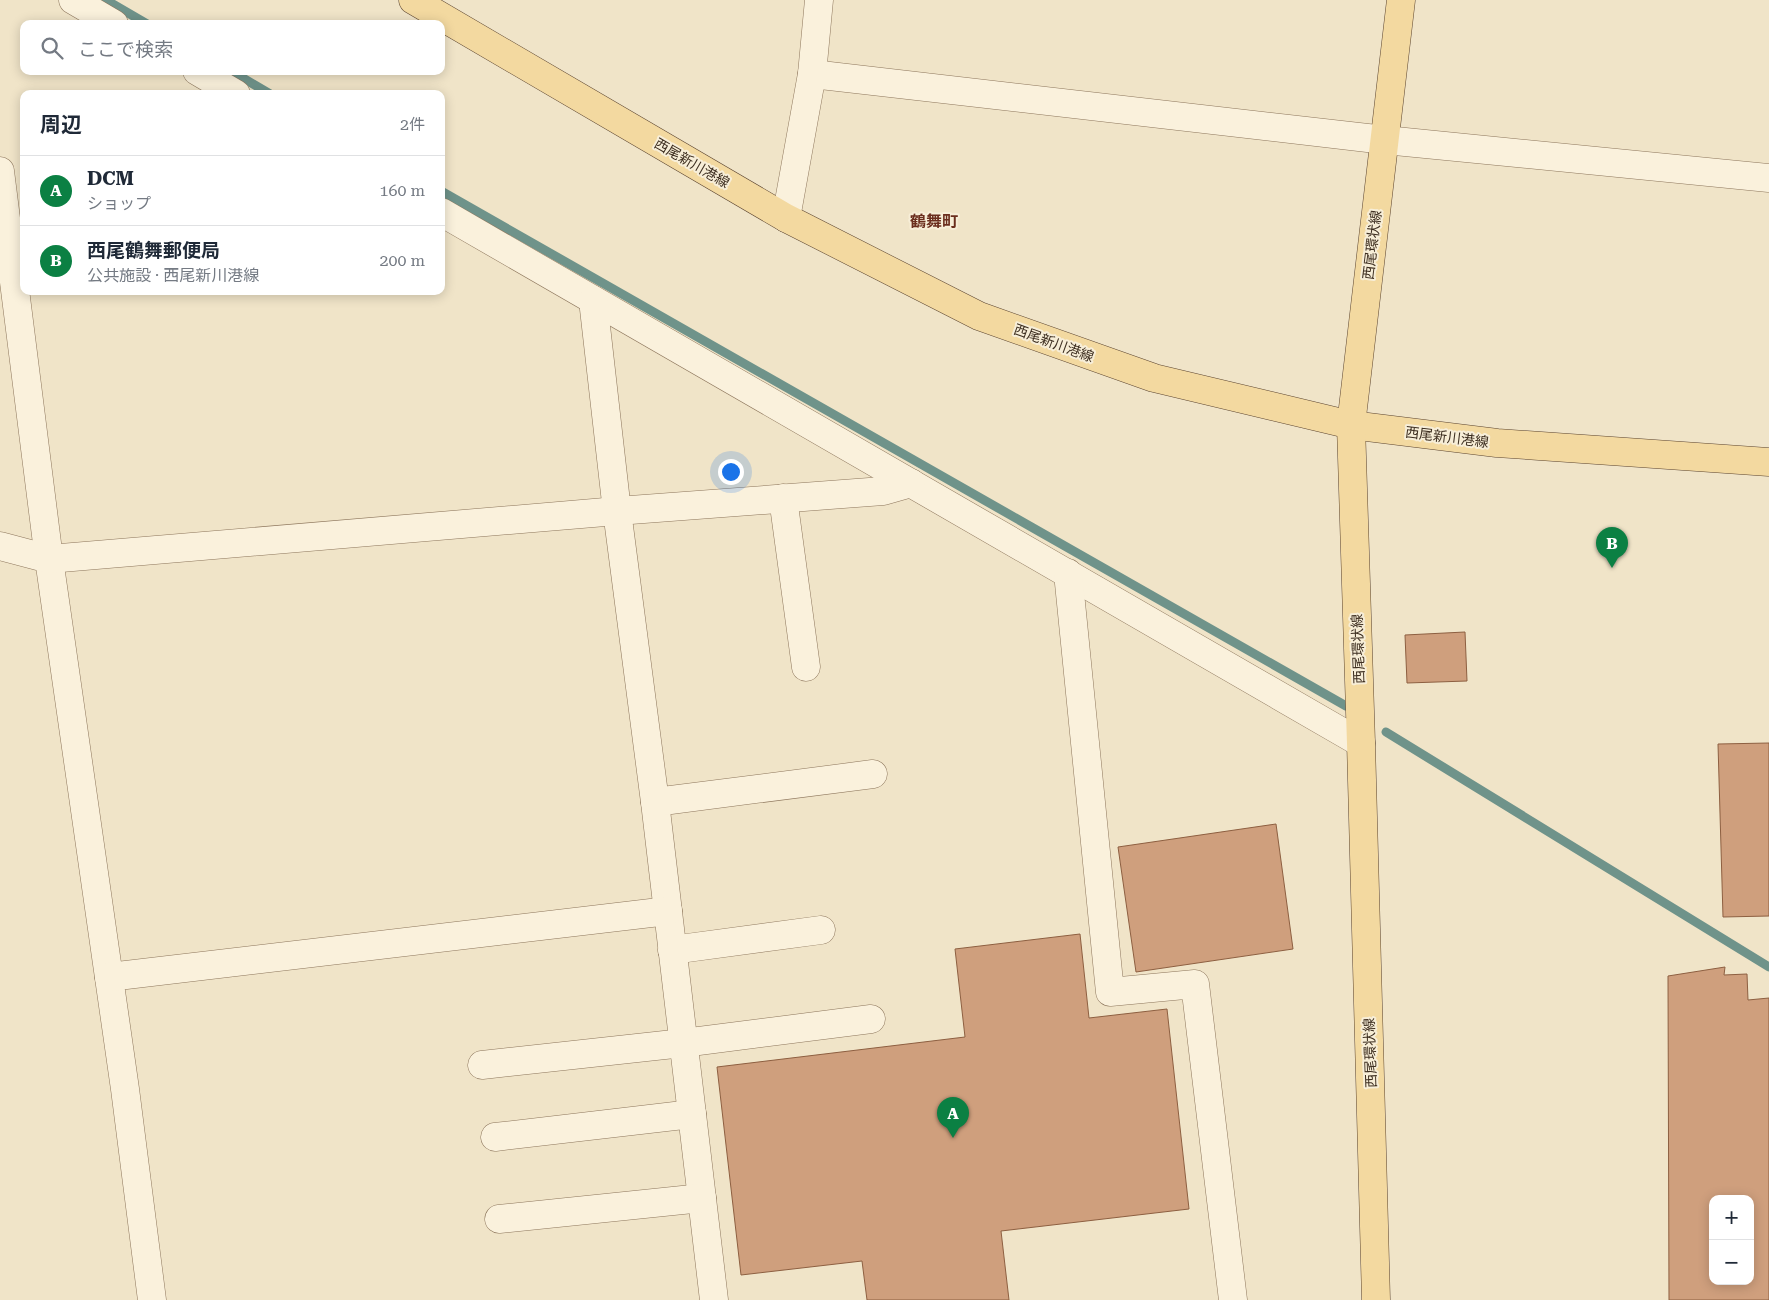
<!DOCTYPE html>
<html lang="ja">
<head>
<meta charset="utf-8">
<style>
	:root { --surface:#fff; --page:#f6f6f7; --text:#1f2937; --muted:#747a83; --line:#e0e1e3; --accent:#0b8043 }
	body { margin:0; font-family:"Roboto Serif","Noto Sans JP",serif; background:var(--page); color:var(--text) }
	.controls { position:absolute; right:15px; bottom:15px; display:grid; overflow:hidden; border-radius:10px; box-shadow:0 2px 12px #0003 }
	.controls button { width:45px; height:45px; display:grid; place-items:center; padding:0; border:0; border-bottom:1px solid var(--line); background:var(--surface); color:var(--text); font:25px sans-serif }
	.you { position:absolute; left:730px; top:471px; width:18px; height:18px; margin:-12px; border:4px solid #fff; border-radius:50%; background:#1a73e8; box-shadow:0 0 0 8px #1a73e833 }
	.badge { display:grid; place-items:center; width:32px; height:32px; border-radius:50%; background:var(--accent); color:#fff; font-size:16px; font-weight:700 }
	.pin { position:absolute; translate:-50% -41px; filter:drop-shadow(0 1px 2px #0008) }
	.pin::after { content:''; position:absolute; top:26px; width:18px; height:15px; background:inherit; clip-path:polygon(0 0,100% 0,50% 100%) }
	.list { margin:0; padding:0; list-style:none }
	h2 { display:flex; justify-content:space-between; align-items:center; height:65px; margin:0; padding:0 20px; font-size:21px }
	h2 small { font-size:16px; font-weight:400; color:var(--muted) }
	.list li { display:grid; grid-template-columns:32px 1fr auto; gap:15px; align-items:center; box-sizing:border-box; height:70px; padding:0 20px; border-top:1px solid var(--line) }
	.list b { display:block; font-size:19px; white-space:nowrap }
	.list p { margin:0; font-size:16px; white-space:nowrap; color:var(--muted) }
	.list em { font-size:16px; font-style:normal; color:var(--muted) }
	.icon { flex:none; width:28px; height:28px; fill:none; stroke:currentColor; stroke-width:2; stroke-linecap:round; stroke-linejoin:round }
	.map { position:relative; flex:none; width:1769px; height:1300px; overflow:hidden }
	.search { position:absolute; background:var(--surface); box-shadow:0 2px 12px #0003; left:20px; top:20px; width:425px; height:55px; display:flex; align-items:center; gap:12px; box-sizing:border-box; padding:0 18px; border-radius:10px; color:var(--muted); font-size:19px }
	.panel { position:absolute; background:var(--surface); box-shadow:0 2px 12px #0003; left:20px; top:90px; width:425px; height:205px; border-radius:10px }
	.map>svg:first-child { display:block }
	.lines { fill:none; stroke-linecap:round; stroke-linejoin:round }
	.stream { stroke:#6f938a; stroke-width:9 }
	.building { fill:#cf9f7d; stroke:#8d5f41; fill-rule:evenodd }
	.minor-casing { stroke:#8d765c; stroke-width:29 }
	.major-casing { stroke:#5b4430; stroke-width:29 }
	.minor { stroke:#faf1dc; stroke-width:28 }
	.major { stroke:#f3d9a0; stroke-width:28 }
	.labels { text-anchor:middle; dominant-baseline:central; stroke-width:4; stroke-linejoin:round; paint-order:stroke }
	.street-label { font-size:14px; fill:#3d2e20; stroke:#f7eed8 }
	.quarter-label { font-size:16px; font-weight:bold; fill:#6b2e1e; stroke:#f7eed8 }
</style>
</head>
<body>
<div class="map">
<svg width="1769" height="1300" viewBox="0 0 1769 1300">
	<rect width="100%" height="100%" fill="#f0e4c8"/>
	<g class="lines">
		<!-- stream -->
		<g class="stream">
			<path d="M106,0l41,24"/>
			<path d="M231,71l39,23"/>
			<path d="M441,191l905,515"/>
			<path d="M1386,732l383,235"/>
		</g>
	</g>
	<!-- building -->
	<g class="building">
		<path d="M1465,632l2,49 -60,2 -2,-48z"/>
		<path d="M1769,743v173l-46,1 -5,-173z"/>
		<path d="M1276,824l17,125 -157,23 -18,-125z"/>
		<path d="M1080,934l9,84 78,-9 22,200 -188,22 8,69h-142l-5,-39 -121,14 -24,-208 248,-30 -10,-88z"/>
		<path d="M1725,967l-1,8 23,-1 1,26 21,-2v302h-100l-1,-324zM1713,1199h37v82h-37z"/>
	</g>
	<g class="lines">
		<!-- minor casing -->
		<g class="minor-casing">
			<g id="minor">
				<path d="M73,0l41,24"/>
				<path d="M197,71l39,23"/>
				<path d="M812,74l573,66 384,38"/>
				<path d="M0,171l49,388 76,530 27,211"/>
				<path d="M441,212l920,531"/>
				<path d="M786,218l26,-144 7,-74"/>
				<path d="M593,300l24,211 38,291 59,498"/>
				<path d="M783,498l23,169"/>
				<path d="M0,546l49,13 568,-48 266,-20 28,-8"/>
				<path d="M1068,573l42,419 85,-8 38,316"/>
				<path d="M655,802l218,-28"/>
				<path d="M672,950l149,-20"/>
				<path d="M109,977l559,-66"/>
				<path d="M482,1065l201,-22 188,-24"/>
				<path d="M495,1137l197,-23"/>
				<path d="M499,1219l203,-21"/>
			</g>
		</g>
		<!-- major casing -->
		<g class="major-casing">
			<g id="major">
				<path d="M413,0l373,218 193,98 175,62 197,47 146,18 272,19"/>
				<path d="M1376,1300l-15,-557 -10,-318 50,-425"/>
			</g>
		</g>
		<!-- minor -->
		<use href="#minor" class="minor"/>
		<!-- major -->
		<use href="#major" class="major"/>
	</g>
	<g class="labels">
		<!-- street labels -->
		<g class="street-label">
			<text transform="translate(692 163) rotate(30)">西尾新川港線</text>
			<text transform="translate(1372 245) rotate(-83)">西尾環状線</text>
			<text transform="translate(1054 343) rotate(20)">西尾新川港線</text>
			<text transform="translate(1447 437) rotate(7)">西尾新川港線</text>
			<text transform="translate(1358 649) rotate(-92)">西尾環状線</text>
			<text transform="translate(1370 1053) rotate(-92)">西尾環状線</text>
		</g>
		<!-- quarter labels -->
		<g class="quarter-label">
			<text x="934" y="221">鶴舞町</text>
		</g>
	</g>
</svg>
<div class="controls">
<button>+</button>
<button>−</button>
</div>
<div class="you"></div>
<div class="pin badge" style="left:953px;top:1138px">A</div>
<div class="pin badge" style="left:1612px;top:568px">B</div>
<div class="search"><svg class="icon" aria-label="search" viewBox="0 0 24 24"><circle cx="10" cy="10" r="6"/><path d="M15 15l6 6"/></svg>ここで検索</div>
<section class="panel">
<h2>周辺<small>2件</small></h2>
<ul class="list">
<li><span class="badge">A</span><div><b>DCM</b><p>ショップ</p></div><em>160 m</em></li>
<li><span class="badge">B</span><div><b>西尾鶴舞郵便局</b><p>公共施設 · 西尾新川港線</p></div><em>200 m</em></li>
</ul>
</section>
</div>
</body>
</html>
